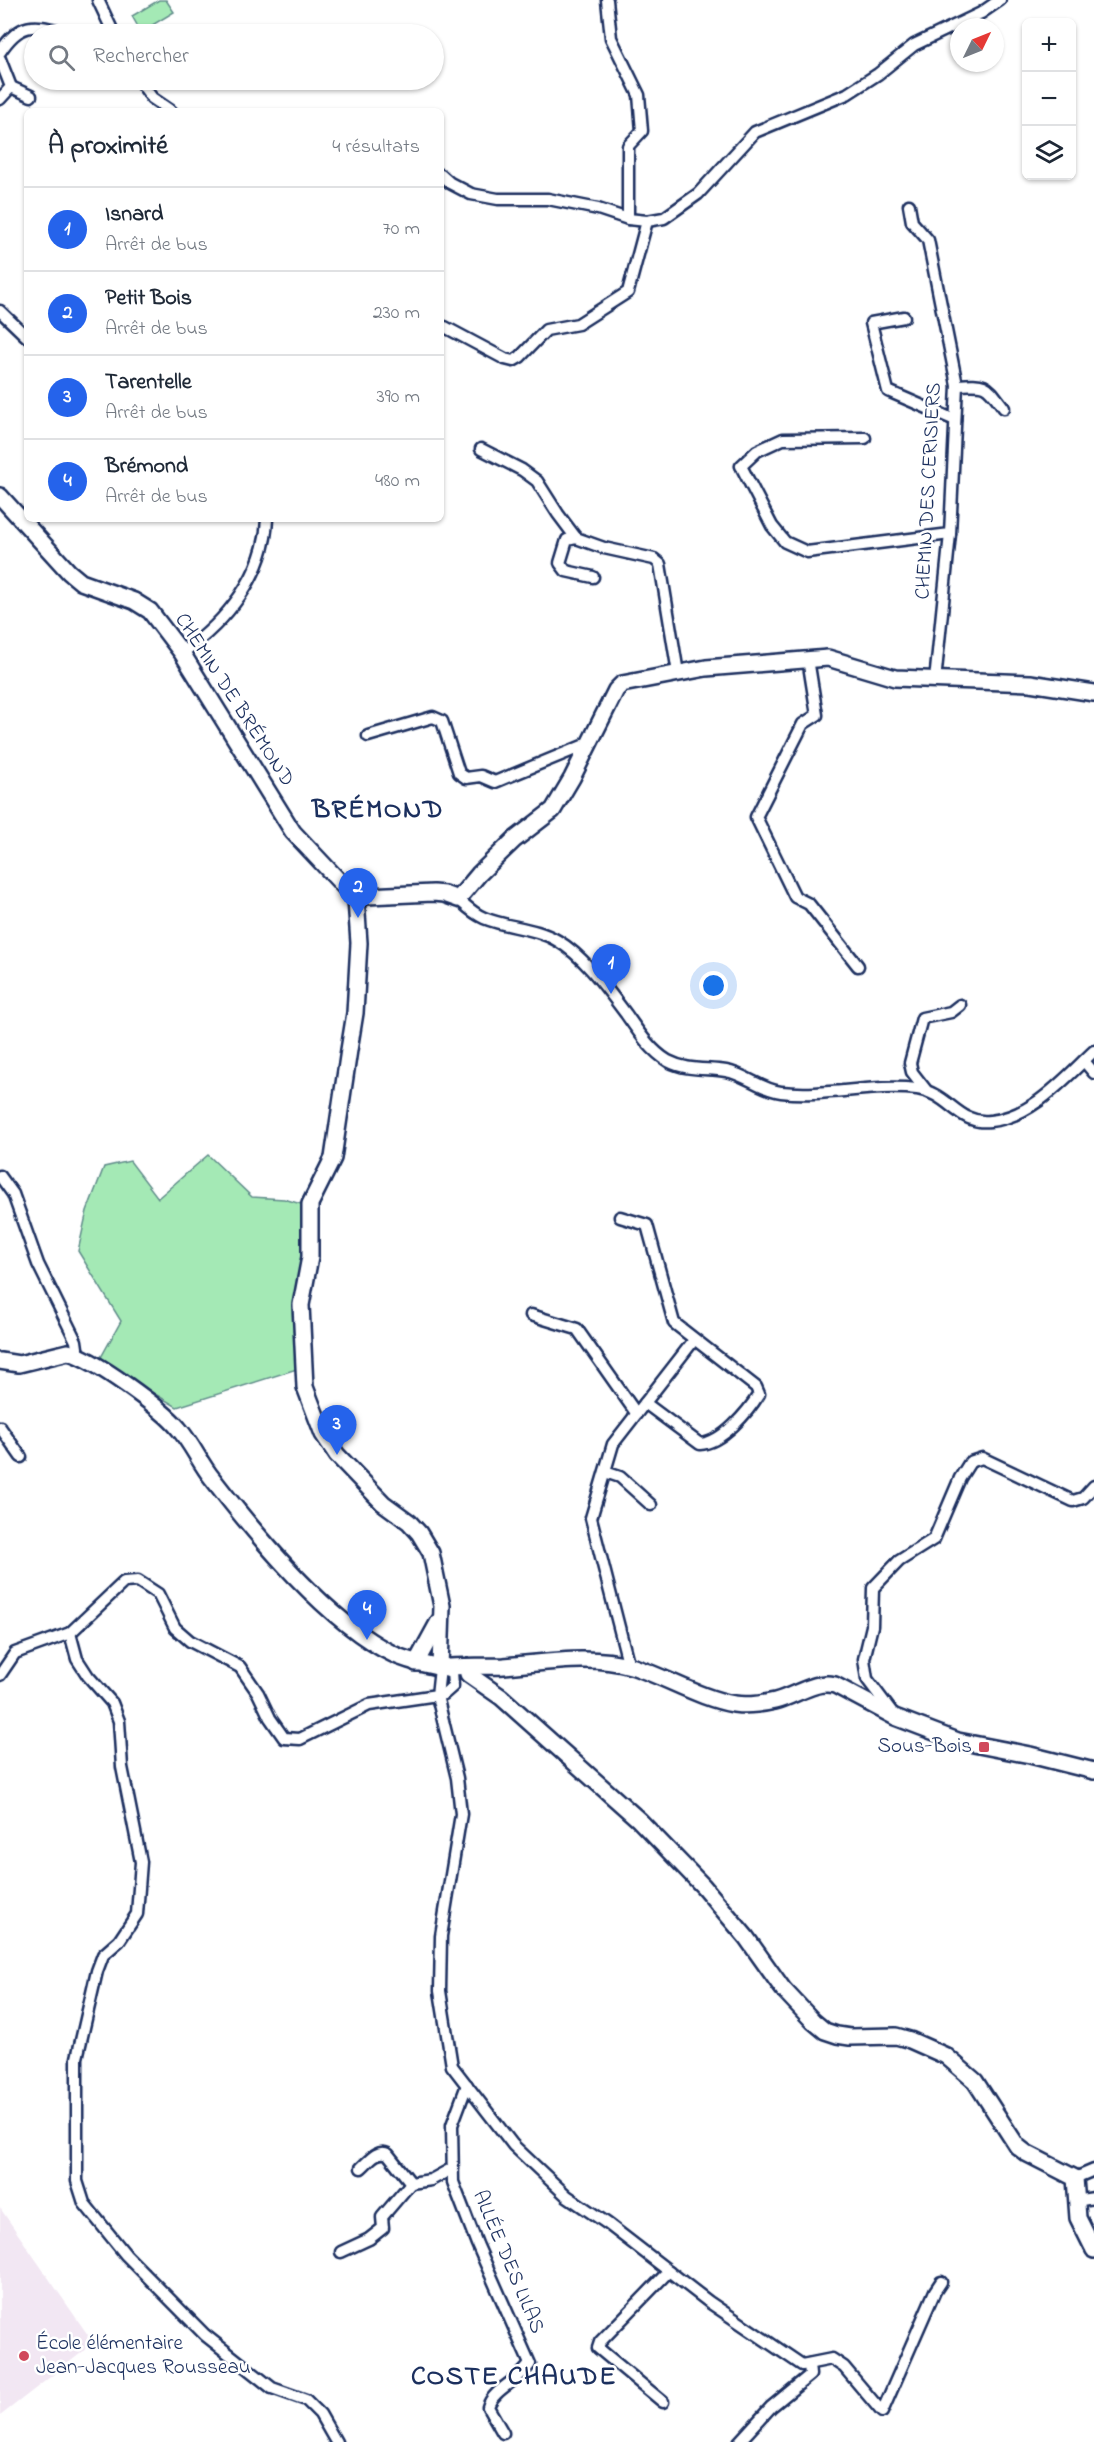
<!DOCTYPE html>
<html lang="fr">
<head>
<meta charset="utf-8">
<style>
	:root { --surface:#fff; --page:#f2f2f3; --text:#1f2937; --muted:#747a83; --line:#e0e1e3; --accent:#2563eb }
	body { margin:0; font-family:"Indie Flower",sans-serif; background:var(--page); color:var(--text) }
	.controls { position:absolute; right:18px; top:18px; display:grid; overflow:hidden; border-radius:9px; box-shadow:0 2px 4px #0004 }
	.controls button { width:54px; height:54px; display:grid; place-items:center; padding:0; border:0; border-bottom:2px solid var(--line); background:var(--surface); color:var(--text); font:30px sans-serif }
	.compass { position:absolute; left:950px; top:18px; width:54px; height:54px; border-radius:50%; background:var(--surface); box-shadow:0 2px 4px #0004; rotate:47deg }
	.you { position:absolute; left:714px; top:986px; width:21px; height:21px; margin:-15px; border:4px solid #fff; border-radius:50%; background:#1a73e8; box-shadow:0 0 0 9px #1a73e833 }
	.badge { display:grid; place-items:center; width:39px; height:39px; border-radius:50%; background:var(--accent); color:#fff; font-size:20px; font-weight:700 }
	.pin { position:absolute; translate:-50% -50px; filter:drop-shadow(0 2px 3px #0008) }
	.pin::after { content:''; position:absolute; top:32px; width:21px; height:18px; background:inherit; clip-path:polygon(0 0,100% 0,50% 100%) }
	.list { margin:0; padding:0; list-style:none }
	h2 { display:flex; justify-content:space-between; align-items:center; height:78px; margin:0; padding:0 24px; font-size:26px }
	h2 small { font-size:20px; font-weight:400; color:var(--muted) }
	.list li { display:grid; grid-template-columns:39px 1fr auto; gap:18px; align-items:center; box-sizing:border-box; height:84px; padding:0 24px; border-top:2px solid var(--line) }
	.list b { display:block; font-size:22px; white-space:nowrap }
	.list p { margin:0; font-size:20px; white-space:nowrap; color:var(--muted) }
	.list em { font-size:20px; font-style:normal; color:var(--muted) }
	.icon { flex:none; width:33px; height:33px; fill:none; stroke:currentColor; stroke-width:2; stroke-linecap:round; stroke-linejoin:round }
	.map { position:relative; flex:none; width:1094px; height:2442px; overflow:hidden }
	.search { position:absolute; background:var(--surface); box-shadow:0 2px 4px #0004; left:24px; top:24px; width:420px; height:66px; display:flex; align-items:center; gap:15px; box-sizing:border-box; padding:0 21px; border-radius:33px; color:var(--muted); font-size:22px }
	.panel { position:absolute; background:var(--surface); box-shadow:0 2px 4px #0004; left:24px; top:108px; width:420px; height:414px; border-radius:9px }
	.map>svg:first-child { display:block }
	.built { fill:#f2e7f3 }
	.green { fill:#a4e9b5; stroke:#608c8a; stroke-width:1.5 }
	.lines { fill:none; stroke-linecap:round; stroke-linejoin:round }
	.street-casing { stroke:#1b2f5e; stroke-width:15 }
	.secondary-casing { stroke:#1b2f5e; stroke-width:20 }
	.street { stroke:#fff; stroke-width:10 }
	.secondary { stroke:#fff; stroke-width:15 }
	.poi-dot { fill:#d1495b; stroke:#fff; stroke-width:2 }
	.labels { text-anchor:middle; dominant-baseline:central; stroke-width:5; stroke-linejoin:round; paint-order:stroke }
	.street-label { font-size:21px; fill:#1b2f5e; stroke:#fff }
	.poi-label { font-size:21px; fill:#1b2f5e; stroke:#fff; text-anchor:end }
	.district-label { font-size:27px; font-weight:bold; letter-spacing:1.5px; fill:#1b2f5e; stroke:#fff }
</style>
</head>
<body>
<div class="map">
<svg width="1094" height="2442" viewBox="0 0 1094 2442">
	<rect width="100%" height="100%" fill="#fff"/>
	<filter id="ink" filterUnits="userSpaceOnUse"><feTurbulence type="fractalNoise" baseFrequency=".0167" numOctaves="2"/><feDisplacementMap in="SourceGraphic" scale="12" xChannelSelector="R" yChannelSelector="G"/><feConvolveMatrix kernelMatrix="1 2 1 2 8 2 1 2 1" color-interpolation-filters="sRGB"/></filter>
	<g filter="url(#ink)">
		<!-- built -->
		<path class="built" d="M0,2208l88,127 -3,15 -85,66z"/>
		<!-- green -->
		<g class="green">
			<path d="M159,0h7l8,12 -33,20 -9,-16z"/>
			<path d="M208,1155l44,42 32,2 24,7 -8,162 -123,39 -78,-46 22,-40 -43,-70 9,-40 17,-44 26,-6 28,37z"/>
		</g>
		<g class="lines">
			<!-- street casing -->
			<g class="street-casing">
				<g id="street">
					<path d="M98,0l16,34"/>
					<path d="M607,0l4,38 28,57 3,36 -14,15v73"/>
					<path d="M0,52c23,-35 37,-26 73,-18"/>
					<path d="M0,59l11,28 -11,12"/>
					<path d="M139,80l13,18 19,13"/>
					<path d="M11,87l20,9"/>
					<path d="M441,175l9,8 21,11 27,5h50l50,10 30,10 19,2 17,-3 34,-24 57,-62 92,-38 31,-20 36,-29 67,-32 19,-13"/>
					<path d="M909,205l3,17 16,18 29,145 -7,149 -15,147"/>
					<path d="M0,311l27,26"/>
					<path d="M904,317l-33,6 17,68 67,29"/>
					<path d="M445,327l60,32 8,2 7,-4 26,-27 32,-6 50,-32 19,-71"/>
					<path d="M957,385c31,-2 29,-1 47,23"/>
					<path d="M865,438l-82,1 -26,12 -16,15 31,60 13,16 22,10 143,-18"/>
					<path d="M481,449l41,21 15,11 21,33 18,24"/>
					<path d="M593,577l-27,-6 -6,-8 7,-23 9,-2 28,10 50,11 6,5 18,109"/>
					<path d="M182,653c44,-31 83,-78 85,-134"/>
					<path d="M808,659l9,56 -14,9 -47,93 39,80 14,7 49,62"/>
					<path d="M368,736l65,-19 9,4 17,52 7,5 15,-2 14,6 95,-39"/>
					<path d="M458,899c8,7 16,15 26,19 24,10 51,9 74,23 27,16 49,48 68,73 12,17 24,36 42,47 19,10 38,7 58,10 19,3 36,19 55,21 45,5 91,-8 136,-3 32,4 41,36 73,32 42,-4 75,-43 104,-70"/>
					<path d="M1084,1061l10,12"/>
					<path d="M926,1090l-14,-18 -2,-9 12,-45 29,-6 9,-7"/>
					<path d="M0,1176l13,18 25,70 38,77 1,7 -2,5"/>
					<path d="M620,1217l27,8 27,98 82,64 3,7c-11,18 -37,49 -59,50l-55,-41"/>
					<path d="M531,1315l46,14 59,84"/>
					<path d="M0,1427l21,30"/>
					<path d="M605,1472l15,5 31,28"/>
					<path d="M70,1633l7,26 11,17 24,27 7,18 3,46 19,95 -4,52 -18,27 -16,14 -6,16 -20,87v123l7,22 42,52 79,80 67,53 34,12 14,14 16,28"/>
					<path d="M629,1666l-38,-148 22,-74 81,-104"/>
					<path d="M440,1668l-3,28 20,82 4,36 -20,122 -1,55 12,75 61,79 54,51 41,28 101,78 93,63 30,-6 12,8 38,45 53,-121 6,-9"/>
					<path d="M0,1675l15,-22 55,-20 54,-51 14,-1 20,13 17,34 15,13 50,26 18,26 12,25 14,20 16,1 69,-34 75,-11 9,-8 -1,-15 -4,-5"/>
					<path d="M894,1715l-27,-36 -3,-20 8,-33 1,-38 26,-27 35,-22 26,-61 10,-16 12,-4 91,43 10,-3 11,-12"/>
					<path d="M467,2085l-15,40 1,57 24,62 53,120c-11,17 -37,25 -42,43l15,26"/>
					<path d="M361,2168c8,-7 16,-19 27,-14l23,29"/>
					<path d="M1075,2178l19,-8"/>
					<path d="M1075,2201l19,-3"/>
					<path d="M341,2252l28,-13 14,-11 -1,-11 29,-34 20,-3 22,-12"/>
					<path d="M663,2402l-65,-54 2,-6 69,-71"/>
					<path d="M739,2442l32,-35 39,-32 -1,-11"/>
				</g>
			</g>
			<!-- secondary casing -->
			<g class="secondary-casing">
				<g id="secondary">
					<path d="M0,496l69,76 12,10 53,19 16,10 32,42 111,179 63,67 3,44 -4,70 -6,37 -16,108 -23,46v53l-9,48 4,82 18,47 14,21 46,48 26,19 10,11 12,20 11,53 -2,62"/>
					<path d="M356,899l11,-3 66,-3 11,1 14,5 21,-25 35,-34 39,-30 19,-32 44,-88 6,-6 84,-16 122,-10 67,20 135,5 64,10"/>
					<path d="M0,1361l19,3 49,-12c25,6 95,57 111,77 13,15 21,34 33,49 44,57 116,145 181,176 18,9 38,11 57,16"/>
					<path d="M416,1663l23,-42"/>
					<path d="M440,1668c22,-3 42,-1 64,-2 41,-3 86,-12 127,0 33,10 70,33 103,38 13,2 28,0 41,-3 21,-5 39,-21 60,-16l60,32 63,24 72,14 64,16"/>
					<path d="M468,1674l33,23 138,123 64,66 43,51 37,52 30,32 12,10 12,4 13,2 46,-1 14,4 36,16 29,25 42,65 9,7 49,25 3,40 16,32"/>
				</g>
			</g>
			<!-- street -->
			<use href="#street" class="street"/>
			<!-- secondary -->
			<use href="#secondary" class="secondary"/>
		</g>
	</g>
	<!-- markers -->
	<g class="poi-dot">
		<rect x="978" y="1741" width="12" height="12" rx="3"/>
		<circle cx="24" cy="2356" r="6"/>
	</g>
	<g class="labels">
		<!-- street labels -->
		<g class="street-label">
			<text transform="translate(929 491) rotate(-87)">CHEMIN DES CERISIERS</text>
			<text transform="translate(234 700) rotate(57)">CHEMIN DE BRÉMOND</text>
			<text transform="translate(508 2262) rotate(67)">ALLÉE DES LILAS</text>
		</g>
		<!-- poi labels -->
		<g class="poi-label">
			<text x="972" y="1747">Sous-Bois</text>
			<text x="36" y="2344" text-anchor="start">École élémentaire<tspan x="36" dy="24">Jean-Jacques Rousseau</tspan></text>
		</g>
		<!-- district labels -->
		<g class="district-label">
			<text x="378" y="810">BRÉMOND</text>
			<text x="514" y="2377">COSTE CHAUDE</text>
		</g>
	</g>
</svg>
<div class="controls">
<button>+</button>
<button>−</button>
<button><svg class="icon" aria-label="layers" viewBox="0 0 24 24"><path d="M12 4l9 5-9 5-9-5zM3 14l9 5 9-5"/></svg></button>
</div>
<svg class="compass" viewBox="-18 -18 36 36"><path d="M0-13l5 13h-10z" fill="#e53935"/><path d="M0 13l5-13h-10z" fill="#747a83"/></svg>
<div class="you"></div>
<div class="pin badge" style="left:611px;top:994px">1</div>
<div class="pin badge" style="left:358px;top:918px">2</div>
<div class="pin badge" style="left:337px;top:1455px">3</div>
<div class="pin badge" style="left:367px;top:1640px">4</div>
<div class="search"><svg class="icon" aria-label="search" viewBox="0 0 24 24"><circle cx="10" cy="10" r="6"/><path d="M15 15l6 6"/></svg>Rechercher</div>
<section class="panel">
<h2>À proximité<small>4 résultats</small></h2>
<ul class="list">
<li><span class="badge">1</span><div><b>Isnard</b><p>Arrêt de bus</p></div><em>70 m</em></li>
<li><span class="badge">2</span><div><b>Petit Bois</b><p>Arrêt de bus</p></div><em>230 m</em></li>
<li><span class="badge">3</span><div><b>Tarentelle</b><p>Arrêt de bus</p></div><em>390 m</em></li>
<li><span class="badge">4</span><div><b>Brémond</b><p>Arrêt de bus</p></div><em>480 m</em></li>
</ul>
</section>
</div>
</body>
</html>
